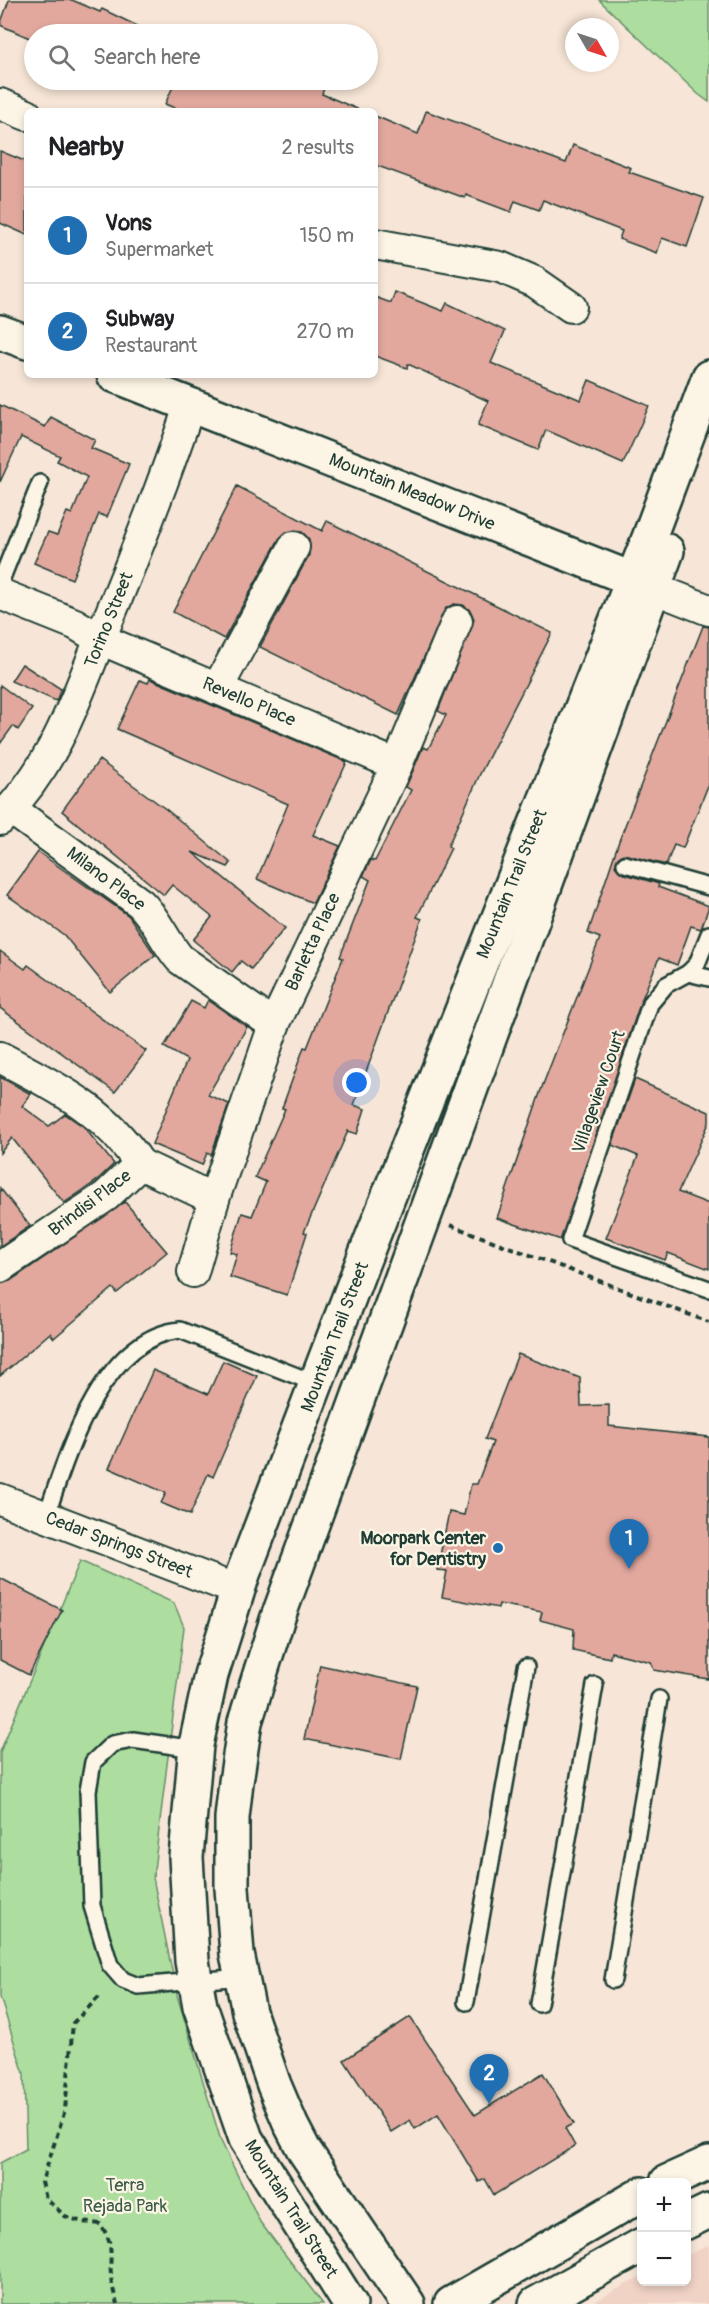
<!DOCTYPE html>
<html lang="en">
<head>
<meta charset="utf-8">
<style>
	:root { --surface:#fff; --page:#f2f2f2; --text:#202124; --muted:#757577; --line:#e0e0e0; --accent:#1f6fb2 }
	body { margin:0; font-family:Pangolin,sans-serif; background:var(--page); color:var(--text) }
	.controls { position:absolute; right:18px; bottom:18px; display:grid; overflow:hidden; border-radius:9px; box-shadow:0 3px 9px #0003 }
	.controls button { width:54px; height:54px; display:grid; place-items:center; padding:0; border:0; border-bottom:2px solid var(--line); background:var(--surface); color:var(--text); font:30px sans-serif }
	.compass { position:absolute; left:565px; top:18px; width:54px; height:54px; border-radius:50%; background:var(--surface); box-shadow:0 3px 9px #0003; rotate:129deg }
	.you { position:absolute; left:357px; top:1083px; width:21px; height:21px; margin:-15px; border:4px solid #fff; border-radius:50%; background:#1a73e8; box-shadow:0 0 0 9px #1a73e833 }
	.badge { display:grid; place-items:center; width:39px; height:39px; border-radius:50%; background:var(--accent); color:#fff; font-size:20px; font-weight:700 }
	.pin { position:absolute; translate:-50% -50px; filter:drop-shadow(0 2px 3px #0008) }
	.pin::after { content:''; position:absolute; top:32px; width:21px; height:18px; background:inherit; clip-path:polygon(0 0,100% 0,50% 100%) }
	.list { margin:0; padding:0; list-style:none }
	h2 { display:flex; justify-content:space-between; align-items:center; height:78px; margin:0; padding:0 24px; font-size:26px }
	h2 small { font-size:20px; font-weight:400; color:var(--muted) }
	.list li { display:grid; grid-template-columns:39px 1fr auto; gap:18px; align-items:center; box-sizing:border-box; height:96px; padding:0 24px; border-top:2px solid var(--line) }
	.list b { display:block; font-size:22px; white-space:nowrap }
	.list p { margin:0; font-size:20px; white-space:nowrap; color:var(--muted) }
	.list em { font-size:20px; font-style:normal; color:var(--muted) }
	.icon { flex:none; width:33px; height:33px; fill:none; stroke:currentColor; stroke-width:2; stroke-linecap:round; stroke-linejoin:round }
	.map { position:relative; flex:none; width:709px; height:2304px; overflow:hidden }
	.search { position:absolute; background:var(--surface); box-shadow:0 3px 9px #0003; left:24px; top:24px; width:354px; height:66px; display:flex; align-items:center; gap:15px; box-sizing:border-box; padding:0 21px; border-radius:33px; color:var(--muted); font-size:22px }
	.panel { position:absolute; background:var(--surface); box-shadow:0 3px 9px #0003; left:24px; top:108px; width:354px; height:270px; border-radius:9px }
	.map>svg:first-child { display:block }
	.built { fill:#f1d3c6 }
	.green { fill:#adde9f; stroke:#668e6a; stroke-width:1.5 }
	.building { fill:#e2a89e; stroke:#1f3d34; stroke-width:1.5 }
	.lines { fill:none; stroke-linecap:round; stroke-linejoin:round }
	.service-casing { stroke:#1f3d34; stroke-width:20 }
	.minor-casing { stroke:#1f3d34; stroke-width:34 }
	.tertiary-casing { stroke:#1f3d34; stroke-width:38 }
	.secondary-casing { stroke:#1f3d34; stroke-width:38 }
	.path { stroke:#1f3d34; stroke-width:4; stroke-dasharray:6 4.5; stroke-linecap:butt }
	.service { stroke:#fcf5e5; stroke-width:15 }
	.minor { stroke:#fcf5e5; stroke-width:30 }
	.tertiary { stroke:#fcf5e5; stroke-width:33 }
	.secondary { stroke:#fcf5e5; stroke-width:33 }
	.poi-dot { fill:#1f6fb2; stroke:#fcf5e5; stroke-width:2 }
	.labels { text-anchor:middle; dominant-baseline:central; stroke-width:4.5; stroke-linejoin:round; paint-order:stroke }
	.street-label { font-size:18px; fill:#1f3d34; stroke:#fcf5e5 }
	.poi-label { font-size:18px; font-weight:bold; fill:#1f3d34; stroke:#fcf5e5; text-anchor:end }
	.park-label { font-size:18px; fill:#3b5d49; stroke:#fcf5e5 }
</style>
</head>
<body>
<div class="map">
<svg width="709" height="2304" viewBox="0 0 709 2304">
	<rect width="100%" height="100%" fill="#f7e6d7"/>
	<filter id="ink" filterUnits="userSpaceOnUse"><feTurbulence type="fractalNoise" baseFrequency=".0167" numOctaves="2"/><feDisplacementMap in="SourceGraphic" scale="12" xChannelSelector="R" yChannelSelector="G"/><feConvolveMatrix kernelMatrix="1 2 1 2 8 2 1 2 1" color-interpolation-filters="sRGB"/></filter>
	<g filter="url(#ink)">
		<!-- built -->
		<path class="built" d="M709,2245v59h-119l51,-28 1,6h44l1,-27z"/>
		<!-- green -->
		<g class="green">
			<path d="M599,0h110v102l-11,-8z"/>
			<path d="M80,1561l94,42 10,24 -31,251 24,117 44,146 39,81 63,82h-323v-141l26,-14 -2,-75 -24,-77v-245z"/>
		</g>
		<!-- building -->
		<g class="building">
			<path d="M9,0h63l28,12 2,-3 52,25h-120v6l-34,-15z"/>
			<path d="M176,80h127l21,8 -2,6 40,17h-180l-17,-7z"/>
			<path d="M426,111l140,52 7,-18 58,23 -2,4 75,26 -17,49 -25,-9 -5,15 -38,-14 3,-8 -79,-31 -4,10 -24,-9 -4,11 -45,-17 -1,3 -90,-33v-49l43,18z"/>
			<path d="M0,151l27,11v73l-27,-12z"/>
			<path d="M395,292l48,19 4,-8 58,28 -14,32 90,37 8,-20 60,26 -26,58 -77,-34 -8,20 -60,-25 10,-24 -80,-37 -1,4 -32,-12v-59l16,6z"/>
			<path d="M0,405l45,22 6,-10 44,23 -4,8 38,16 -22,53 -8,-3 -27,65 -38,-16 14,-31 9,3 10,-23 5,2 15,-37 -30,-16 3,-5 -39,-19 -21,45z"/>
			<path d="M237,486l85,45 5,-10 225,112 -72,141 -32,72 3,2 -34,69 5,2 -68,186 11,4 -8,25 -9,-3 -44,101 3,1 -20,62 -57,-18 7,-23 -7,-2 12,-39 10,3 14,-34 -11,-5 30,-68 -3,-1 22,-61 3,1 36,-90 -3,-1 30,-77 -7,-4 8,-16 4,1 36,-71 -5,-3 17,-40 5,2 18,-34 -8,-4 36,-92 -4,-9 -7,-5 -9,-1 -8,4 -48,107 -138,-68 49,-92v-16l-7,-7h-16l-7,7 -55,100 -51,-27z"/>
			<path d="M703,626l6,1v156l-26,65 -9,-3 -8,20 -43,-11 -5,4 -3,8 7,7 37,11 -1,3 51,19 -8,23 -10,-3 -14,39 -18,-7 -18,43 -80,239 -64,-22 45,-131 58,-149 -12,-5 31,-92z"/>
			<path d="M22,664l39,25 -5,12 -45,-20z"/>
			<path d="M150,679l197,83 -34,73 27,11 -27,57 -56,-24 31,-75 -171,-75 23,-49 8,3z"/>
			<path d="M0,685l32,24 -14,21 -5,-4 -13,18z"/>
			<path d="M99,760l68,50 64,53 -3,4 -36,-15 93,76 -34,41 -10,-8 -9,11 -39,-32 19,-23 -40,-32 -8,10 -102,-84z"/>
			<path d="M38,852l91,64 26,39 -45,37 -46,-57 -57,-40z"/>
			<path d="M0,951l25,18 3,-4 118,86 -31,41 -115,-84z"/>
			<path d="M208,1000l39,27 -39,68 21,9 -18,51 -4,-2 -5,12 -50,-21 35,-84 -23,-13 27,-46 13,7z"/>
			<path d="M0,1077l31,17 -9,12 27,20 16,-12 19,13 30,37 -19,18 -31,21 -52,-65 -12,15z"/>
			<path d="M635,1079l74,33v11l-31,69 31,12v65l-41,-16 -3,7 -59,-22 32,-82 -26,-11z"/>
			<path d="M0,1188l30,38 -30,20z"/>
			<path d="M125,1202l42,50 -50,41 -4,-5 -59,50 -4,-5 -50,43v-92l10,-3z"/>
			<path d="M518,1354l62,24 1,28 28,-1v21l100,11v242l-55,-9 -3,-8 -40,-10 -1,6 -37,-8 1,-21 -34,-9 2,-8 -43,-8 -1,4 -56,-11 5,-26 -10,-1 12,-58 15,3 7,-31h6l16,-42 -8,-3z"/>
			<path d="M223,1361l34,15 -44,101 -5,-3 -18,41 -29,-12 5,-10 -57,-25 44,-98 55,24z"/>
			<path d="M0,1578l62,32 -33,65 -29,-15z"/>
			<path d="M320,1665l97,21 -16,73 -97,-20z"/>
			<path d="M410,2017l65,98 68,-42 31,51 -9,4 10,18 -81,49 -9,-16 -6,3 -41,-68 -23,15 -5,-9 -19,12 -47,-72z"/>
		</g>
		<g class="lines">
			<!-- service casing -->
			<g class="service-casing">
				<g id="service">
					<path d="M0,583l40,-100"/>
					<path d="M625,864l84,23"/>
					<path d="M709,934l-12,30 -9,9 -22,12 -16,19 -80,236 139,49"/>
					<path d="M688,973l21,5"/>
					<path d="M46,1517c21,-63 56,-179 134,-187l137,54"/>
					<path d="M195,1749l-62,-9 -21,4 -19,18 -5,29 4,115 18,59 13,15 15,6 104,-9"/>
					<path d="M613,1980l46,-281"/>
					<path d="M466,2002l60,-335"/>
					<path d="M539,2004l56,-319"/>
				</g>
			</g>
			<!-- minor casing -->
			<g class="minor-casing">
				<g id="minor">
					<path d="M0,104l27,11"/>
					<path d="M375,244l125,23 35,15 36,25"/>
					<path d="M653,588l56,22"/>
					<path d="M0,594l75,30 25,15 297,126"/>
					<path d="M217,689l77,-142"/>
					<path d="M11,809l129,94c17,16 24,38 40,56l94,66"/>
					<path d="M0,820c57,-60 72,-112 102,-186 32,-76 62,-152 88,-230"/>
					<path d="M0,1057c57,31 103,51 140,107"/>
					<path d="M140,1164l74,35"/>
					<path d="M0,1267l106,-71 34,-32"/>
					<path d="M193,1272l21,-73 60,-174 123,-260 60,-144"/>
					<path d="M0,1499l237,91"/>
				</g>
			</g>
			<!-- tertiary casing -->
			<g class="tertiary-casing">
				<g id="tertiary">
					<path d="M0,332l27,10"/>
					<path d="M114,375l538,212"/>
					<path d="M350,2304l-104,-165 -46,-133 -8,-45 -6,-104 10,-112 15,-70 32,-101 120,-313 286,-723 60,-161"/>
					<path d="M408,2304l-104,-154 -13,-25 -17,-40 -25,-73 -12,-58 -5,-66v-70l4,-36 9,-60 32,-102 390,-1069"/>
				</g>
			</g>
			<!-- secondary casing -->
			<g class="secondary-casing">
				<g id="secondary">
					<path d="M667,2182l42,-19"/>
					<path d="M686,2222l23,-11"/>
					<path d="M451,2304l191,-110"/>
					<path d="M536,2304l106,-59"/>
				</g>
			</g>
			<!-- path -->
			<g class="path">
				<path d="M450,1225l259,97"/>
				<path d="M99,1997l-26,26 -8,87 -23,72 4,17 19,17 17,6 18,2c15,21 9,28 11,51 0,9 4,20 6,29"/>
			</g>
			<!-- service -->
			<use href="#service" class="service"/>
			<!-- minor -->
			<use href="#minor" class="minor"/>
			<!-- tertiary -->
			<use href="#tertiary" class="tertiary"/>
			<!-- secondary -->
			<use href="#secondary" class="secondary"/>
		</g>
	</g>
	<!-- markers -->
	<circle class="poi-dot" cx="498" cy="1548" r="6"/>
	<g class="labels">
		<!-- street labels -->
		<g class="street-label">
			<text transform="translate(412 492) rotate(22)">Mountain Meadow Drive</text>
			<text transform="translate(109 620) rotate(-68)">Torino Street</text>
			<text transform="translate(249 702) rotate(23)">Revello Place</text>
			<text transform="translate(106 879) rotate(37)">Milano Place</text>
			<text transform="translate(512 884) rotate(-68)">Mountain Trail Street</text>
			<text transform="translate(313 942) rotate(-65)">Barletta Place</text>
			<text transform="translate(599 1092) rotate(-71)">Villageview Court</text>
			<text transform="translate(90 1203) rotate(-37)">Brindisi Place</text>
			<text transform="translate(335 1337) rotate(-69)">Mountain Trail Street</text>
			<text transform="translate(119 1545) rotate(21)">Cedar Springs Street</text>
			<text transform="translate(291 2209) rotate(58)">Mountain Trail Street</text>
		</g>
		<!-- poi labels -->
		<g class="poi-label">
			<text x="486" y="1538">Moorpark Center<tspan x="486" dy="21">for Dentistry</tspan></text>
		</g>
		<!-- park labels -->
		<g class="park-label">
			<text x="125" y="2185">Terra<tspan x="125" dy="21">Rejada Park</tspan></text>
		</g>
	</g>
</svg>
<div class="controls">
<button>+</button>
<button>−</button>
</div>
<svg class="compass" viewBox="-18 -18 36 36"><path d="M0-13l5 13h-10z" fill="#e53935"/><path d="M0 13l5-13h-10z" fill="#757577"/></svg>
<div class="you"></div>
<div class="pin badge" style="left:629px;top:1569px">1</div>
<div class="pin badge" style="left:489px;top:2104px">2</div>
<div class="search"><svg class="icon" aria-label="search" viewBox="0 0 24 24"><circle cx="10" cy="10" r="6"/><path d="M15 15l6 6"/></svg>Search here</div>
<section class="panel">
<h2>Nearby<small>2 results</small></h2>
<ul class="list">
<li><span class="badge">1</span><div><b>Vons</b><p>Supermarket</p></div><em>150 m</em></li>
<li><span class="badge">2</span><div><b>Subway</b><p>Restaurant</p></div><em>270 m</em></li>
</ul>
</section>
</div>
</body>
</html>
